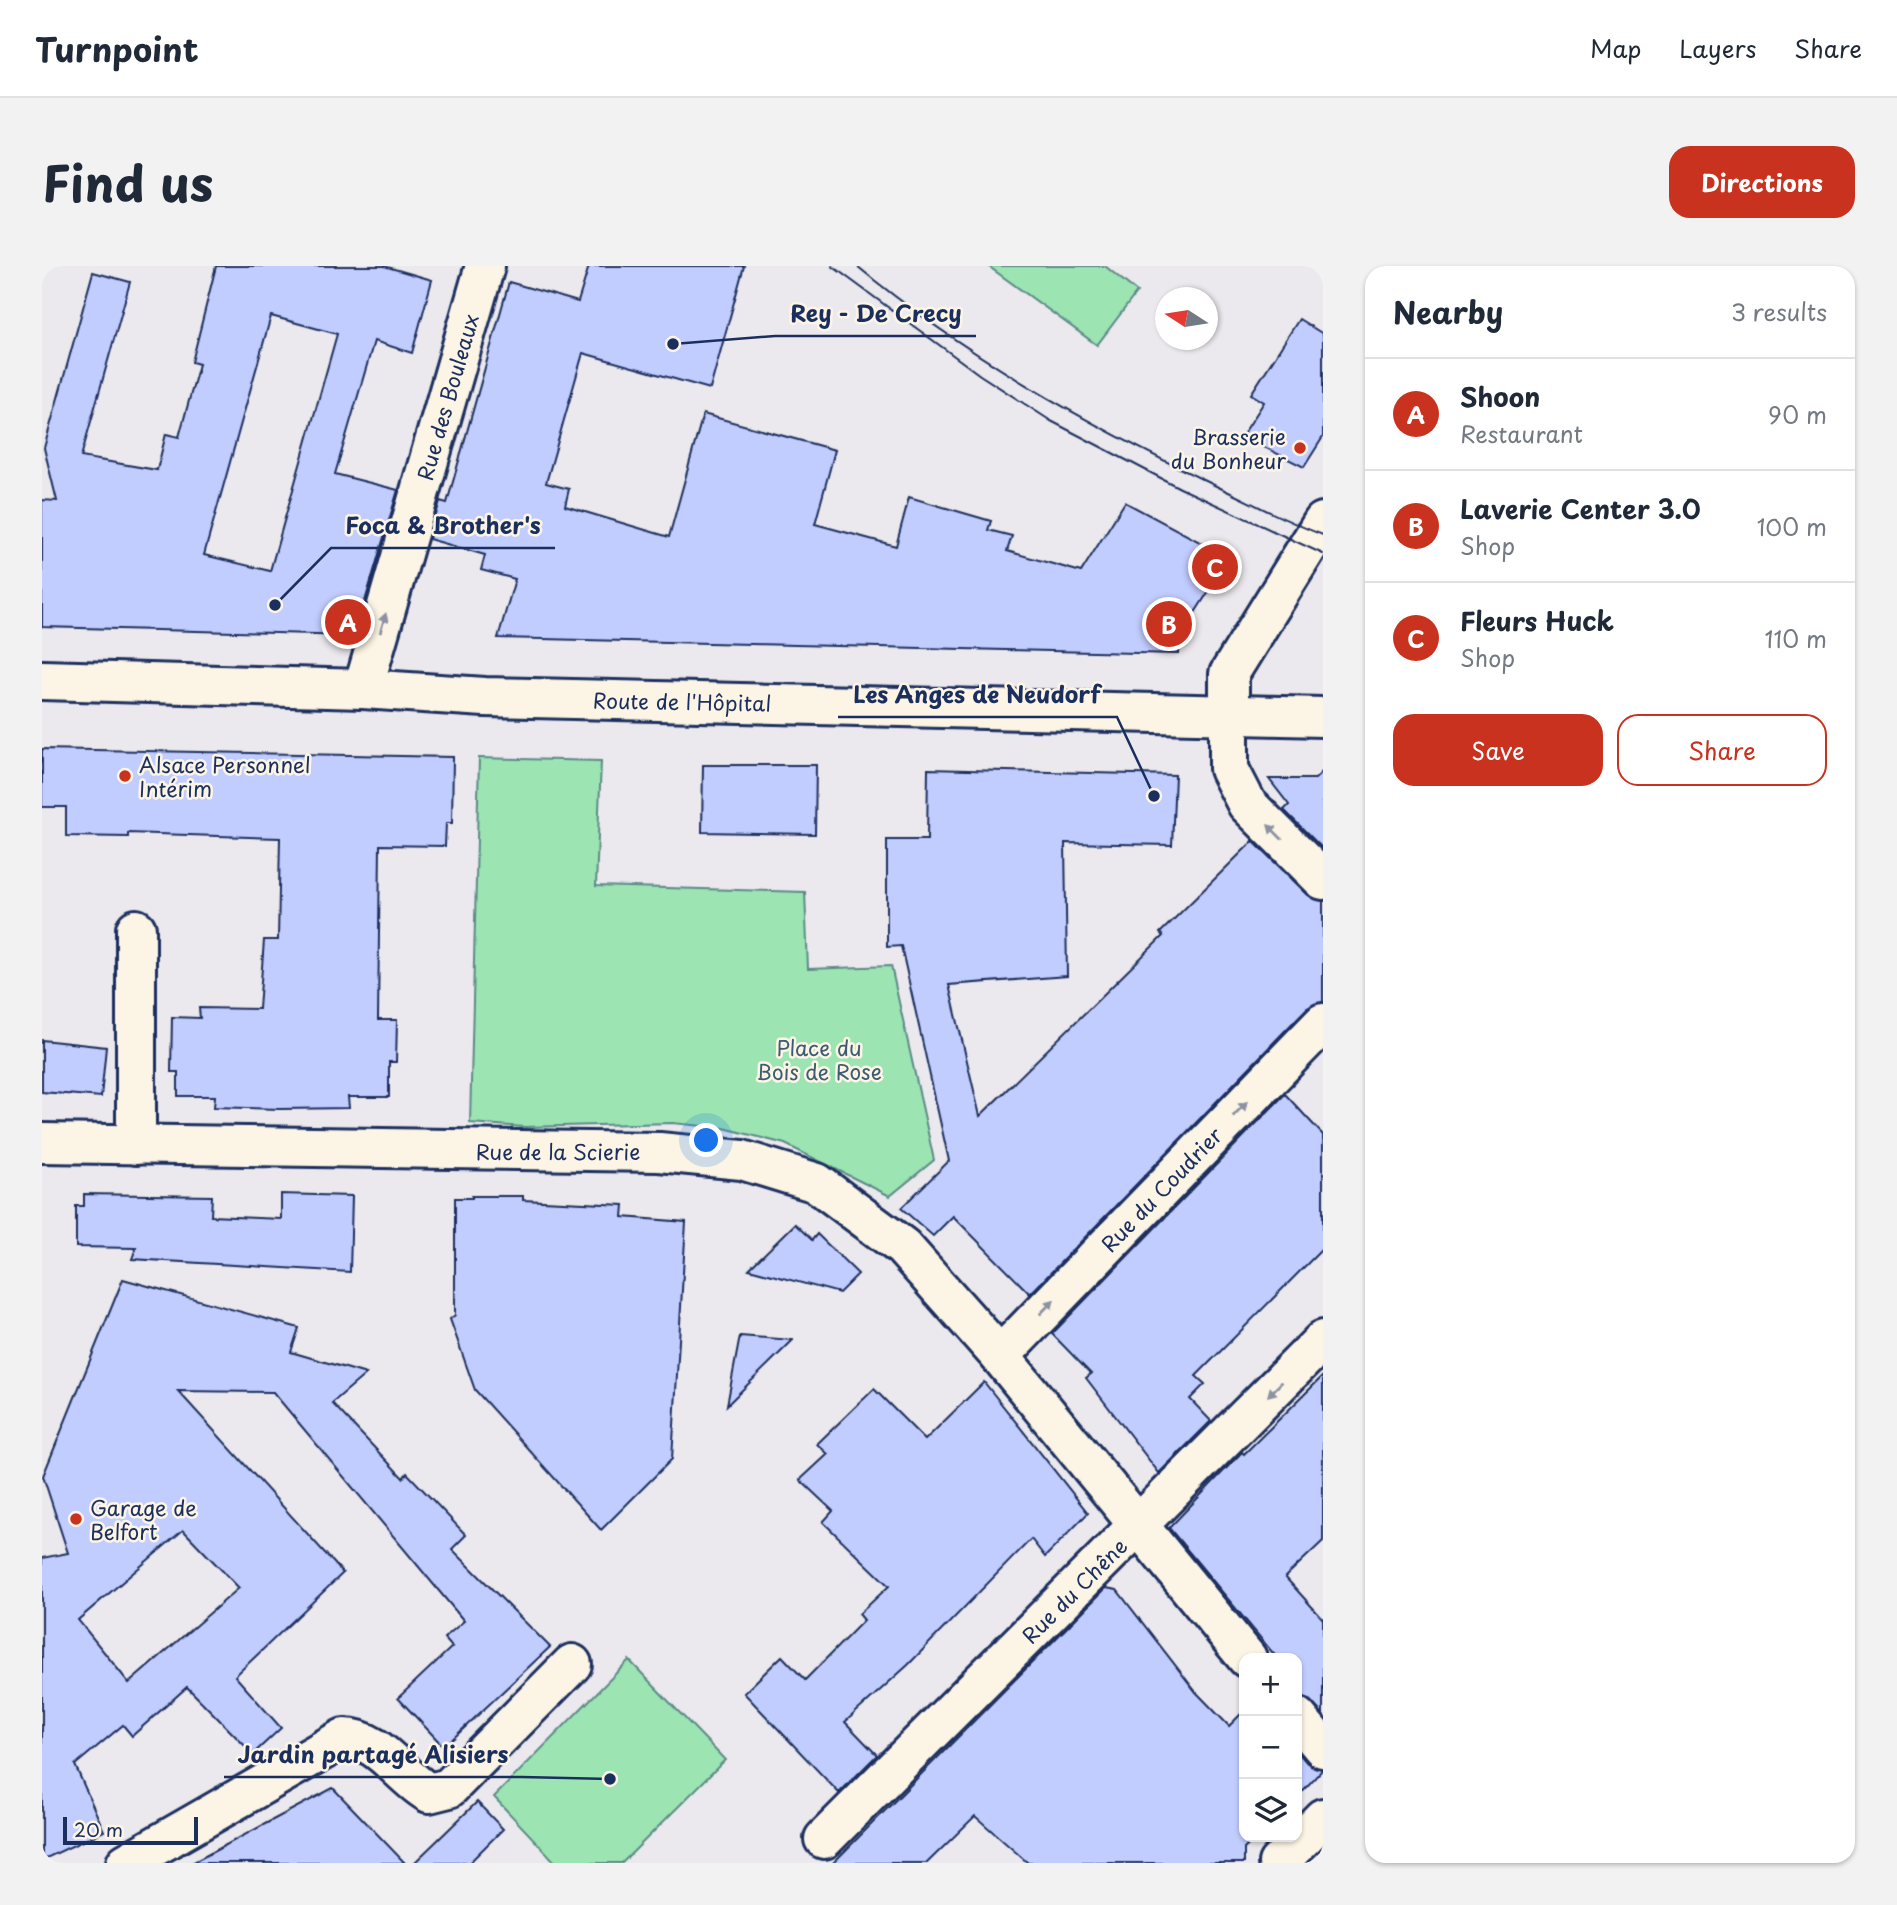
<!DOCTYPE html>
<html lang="en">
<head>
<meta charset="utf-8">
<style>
	:root { --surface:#fff; --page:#f2f2f3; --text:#1f2937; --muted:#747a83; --line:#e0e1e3; --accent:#c8321e }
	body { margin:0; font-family:"Playpen Sans",sans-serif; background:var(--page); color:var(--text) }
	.controls { position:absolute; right:21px; bottom:21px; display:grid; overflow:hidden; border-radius:14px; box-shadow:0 2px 5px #0004 }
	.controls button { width:63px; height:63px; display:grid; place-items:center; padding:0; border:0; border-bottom:2px solid var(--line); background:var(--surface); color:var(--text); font:35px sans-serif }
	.compass { position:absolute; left:1113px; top:21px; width:63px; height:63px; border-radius:50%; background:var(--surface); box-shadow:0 2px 5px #0004; rotate:282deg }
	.scale { position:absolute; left:21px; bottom:18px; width:135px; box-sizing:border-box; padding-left:7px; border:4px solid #1b2f5e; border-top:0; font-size:19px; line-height:24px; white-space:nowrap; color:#1b2f5e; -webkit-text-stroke:5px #fcf5e5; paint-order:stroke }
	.you { position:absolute; left:665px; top:875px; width:24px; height:24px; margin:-18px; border:5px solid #fff; border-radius:50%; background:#1a73e8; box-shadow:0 0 0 10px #1a73e833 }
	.badge { display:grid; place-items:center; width:46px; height:46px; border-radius:50%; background:var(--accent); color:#fff; font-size:23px; font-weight:700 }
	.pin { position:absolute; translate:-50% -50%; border:4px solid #fff; box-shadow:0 2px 7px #0006 }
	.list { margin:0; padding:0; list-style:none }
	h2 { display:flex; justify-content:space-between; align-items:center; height:91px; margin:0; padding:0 28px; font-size:30px }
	h2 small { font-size:23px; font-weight:400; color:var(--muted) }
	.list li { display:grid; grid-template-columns:46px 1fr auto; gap:21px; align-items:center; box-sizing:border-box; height:112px; padding:0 28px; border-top:2px solid var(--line) }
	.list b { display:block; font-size:26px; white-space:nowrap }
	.list p { margin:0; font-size:23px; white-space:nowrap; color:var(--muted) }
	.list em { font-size:23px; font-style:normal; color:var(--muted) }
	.actions { display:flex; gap:14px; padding:21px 28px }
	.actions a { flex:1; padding:16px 0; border:2px solid var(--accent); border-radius:21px; text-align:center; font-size:24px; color:var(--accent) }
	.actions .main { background:var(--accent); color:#fff }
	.icon { flex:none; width:38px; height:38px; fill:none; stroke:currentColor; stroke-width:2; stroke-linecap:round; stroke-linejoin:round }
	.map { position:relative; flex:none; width:1281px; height:1597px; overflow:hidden; border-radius:21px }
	header { display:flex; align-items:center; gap:42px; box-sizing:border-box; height:98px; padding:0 35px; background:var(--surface); border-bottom:2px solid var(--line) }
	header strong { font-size:33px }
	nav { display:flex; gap:38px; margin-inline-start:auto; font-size:24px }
	.intro { display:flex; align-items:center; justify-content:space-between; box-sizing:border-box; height:168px; padding:0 42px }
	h1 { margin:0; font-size:49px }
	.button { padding:18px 32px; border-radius:21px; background:var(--accent); color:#fff; font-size:24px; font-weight:700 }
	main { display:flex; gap:42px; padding:0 42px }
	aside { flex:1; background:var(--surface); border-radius:21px; box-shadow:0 2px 5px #0004 }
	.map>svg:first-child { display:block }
	.green { fill:#9ce4b2; stroke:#5c8a88; stroke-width:2 }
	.building { fill:#c2cdff; stroke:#1b2f5e; stroke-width:2; fill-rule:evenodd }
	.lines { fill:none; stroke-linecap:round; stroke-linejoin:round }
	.minor-casing { stroke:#1b2f5e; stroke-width:44 }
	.major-casing { stroke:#1b2f5e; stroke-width:44 }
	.minor { stroke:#fcf5e5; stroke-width:38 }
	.major { stroke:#fcf5e5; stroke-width:38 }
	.tram { stroke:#1b2f5e; stroke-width:2 }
	.oneway { fill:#8c92a2 }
	.poi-dot { fill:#c8321e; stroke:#fcf5e5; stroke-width:2.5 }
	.labels { text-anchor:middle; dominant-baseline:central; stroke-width:5; stroke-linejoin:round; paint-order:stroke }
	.street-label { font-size:21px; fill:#1b2f5e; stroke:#fcf5e5 }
	.poi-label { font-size:21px; fill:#1b2f5e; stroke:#fcf5e5; text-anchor:start }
	.park-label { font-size:21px; fill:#3b5c73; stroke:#fcf5e5 }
	.leader { fill:none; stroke:#1b2f5e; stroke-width:2.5 }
	.callout-dot { fill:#1b2f5e; stroke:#fcf5e5; stroke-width:2.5 }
	.callout-label { font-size:23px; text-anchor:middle; font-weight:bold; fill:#1b2f5e; stroke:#fcf5e5; stroke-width:5; stroke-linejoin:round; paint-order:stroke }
</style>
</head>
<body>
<header>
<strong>Turnpoint</strong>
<nav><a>Map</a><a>Layers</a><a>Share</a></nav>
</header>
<div class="intro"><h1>Find us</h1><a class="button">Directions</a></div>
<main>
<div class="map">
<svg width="1281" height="1597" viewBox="0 0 1281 1597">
	<rect width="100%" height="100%" fill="#ebe9ed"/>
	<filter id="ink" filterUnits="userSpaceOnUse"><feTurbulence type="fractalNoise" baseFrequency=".0143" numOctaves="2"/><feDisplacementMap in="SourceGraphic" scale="14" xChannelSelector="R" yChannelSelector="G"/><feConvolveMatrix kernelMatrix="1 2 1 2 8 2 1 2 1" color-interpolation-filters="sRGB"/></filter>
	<g filter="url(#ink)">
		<!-- green -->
		<g class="green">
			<path d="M946,0h117l32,26 -40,53z"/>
			<path d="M437,492l122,3 -5,125 209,6 3,77 83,-3 43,194 -44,36 -105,-52 -61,-16 -52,-5 -147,4 -55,-4z"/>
			<path d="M587,1394l96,100 -103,103h-66l-62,-66z"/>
		</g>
		<!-- building -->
		<g class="building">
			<path d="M174,0h168l48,14 -20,73 -38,-12 -39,133 63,16 -43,145 -313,-8v-127l15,1 -13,-53 49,-176 37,10 -49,175 76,13 9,-36 13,3 20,-73 -7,-2zM229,50l66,18 -67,237 -66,-16z"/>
			<path d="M547,0h155l-34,123 -127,-36 -37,130 23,6 -4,17 104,31 34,-123 132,36 -20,74 81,22 13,-49 82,24 -3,9 24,6 -5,15 74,21 44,-70 105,56 -50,78 -1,18 -681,-16 17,-59 -34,-9 4,-15 -56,-16 11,-38 7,2 62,-221 69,20z"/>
			<path d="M1257,53l24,15v103l-19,30 -62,-31 22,-34 -13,-8z"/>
			<path d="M0,483l411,8 -1,66h-6l-1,23 -65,-1 -2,175h19l-1,42h-7v35h-41l1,11 -69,1 -66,-2 1,-11h-37v-24h-7l1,-55 28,1 -1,-10 60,1 5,-69h14l2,-102 -152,-5v4l-62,-1v-29h-24z"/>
			<path d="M661,499h113l-1,69 -113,-2z"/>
			<path d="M886,503l247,6 -3,70 -107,-2 2,133 -118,9 31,131 183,-180 -3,-3 93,-92 55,54 15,6v101l-16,6 -277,286 -77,-78 -20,20 -32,-28 48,-47 -48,-215 -14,1v-107h40z"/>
			<path d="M1281,505v78l-39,-39 5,-5 -20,-26h46z"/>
			<path d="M0,774l64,7 -5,50 -59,-5z"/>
			<path d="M1243,828l38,41v113l-127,128 9,8 -15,15 21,22 -52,52 -73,-95 5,-4 -39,-40z"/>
			<path d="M42,928l128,2 -1,20 70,3v-25l71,2 -2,76 -218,-13 4,-11 -60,-1v-41h8z"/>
			<path d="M430,930h51v4l101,5 -1,12 63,5 -14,237 -71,71 -126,-140 -25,-71 5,-4v-117h17z"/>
			<path d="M753,958l17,16 5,-6 41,40 -19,19 -90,-24z"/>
			<path d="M81,1013l176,49 -8,24 75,22 -34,29 71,75 4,-5 59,62 -14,14 98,98 -106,100 -46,-49 54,-51 -8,-9 20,-17 -191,-229 -95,-1 165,182 -108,103 46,52 -28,26 -66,-67 -55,49 -9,-11 -48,40 29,66 -62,29v-302l26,-5 -25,-77zM141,1264l56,58 -110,95 -51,-63z"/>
			<path d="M698,1070l53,4 -66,65z"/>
			<path d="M1281,1110v165l-38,36 38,42v95l-18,-17 -8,-1v-38h-20l-108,-130 73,-76 2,2z"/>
			<path d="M942,1116l104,131 -43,44 -14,-18 -123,126 -63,57 32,33 -38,38 -95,-100 38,-37 23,24 59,-60 -5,-6 30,-28 -66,-64 10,-11 -33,-31 28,-26 -11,-10 57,-55 51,51z"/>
			<path d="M1064,1322l11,2 79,102 33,34 15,-15v126h13l-13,12v14h-216l-53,-47 -48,47h-94z"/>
			<path d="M1255,1485l10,12 16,6 -26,28z"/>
			<path d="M291,1522l72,75h-213l75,-40z"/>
			<path d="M435,1536l26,27 -34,34h-55z"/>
		</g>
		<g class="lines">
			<!-- minor casing -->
			<g class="minor-casing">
				<g id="minor">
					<path d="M1281,256l-94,152v95l18,35 76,76"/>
					<path d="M321,423l122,-423"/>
					<path d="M0,877l617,9 83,8 75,23 86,64 97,109 247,302"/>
					<path d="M94,879v-216"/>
					<path d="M958,1090l323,-333"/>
					<path d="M1255,1451l26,31"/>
					<path d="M782,1573l499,-499"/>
					<path d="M84,1597l218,-125c36,0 55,38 85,55l20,-5 123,-124"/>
					<path d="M1236,1597l45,-45"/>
				</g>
			</g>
			<!-- major casing -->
			<g class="major-casing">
				<path id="major" d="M0,414l321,9 122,8 838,20"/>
			</g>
			<!-- minor -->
			<use href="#minor" class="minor"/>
			<!-- major -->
			<use href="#major" class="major"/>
			<!-- tram -->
			<g class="tram">
				<path d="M790,0l148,109 71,46 129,67 143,66"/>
				<path d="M815,0c107,89 230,158 355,218 36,17 73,37 111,51"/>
			</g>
		</g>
		<!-- one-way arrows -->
		<defs><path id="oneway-solid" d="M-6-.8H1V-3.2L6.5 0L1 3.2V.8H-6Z" transform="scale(1.75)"/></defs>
		<g class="oneway">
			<use href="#oneway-solid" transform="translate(341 357) rotate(-74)"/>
			<use href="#oneway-solid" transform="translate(1233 566) rotate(-135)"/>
			<use href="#oneway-solid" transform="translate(1198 843) rotate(-46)"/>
			<use href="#oneway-solid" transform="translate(1005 1041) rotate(-46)"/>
			<use href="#oneway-solid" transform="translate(1233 1123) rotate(135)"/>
		</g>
	</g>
	<!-- markers -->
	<g class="poi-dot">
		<circle cx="1258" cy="182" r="7"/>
		<circle cx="83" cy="510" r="7"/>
		<circle cx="34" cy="1253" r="7"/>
	</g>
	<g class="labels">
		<!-- street labels -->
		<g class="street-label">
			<text transform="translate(405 131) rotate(-74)">Rue des Bouleaux</text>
			<text transform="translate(640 435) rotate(1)">Route de l'Hôpital</text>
			<text x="516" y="885">Rue de la Scierie</text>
			<text transform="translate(1119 923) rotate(-46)">Rue du Coudrier</text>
			<text transform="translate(1032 1324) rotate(-45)">Rue du Chêne</text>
		</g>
		<!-- poi labels -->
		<g class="poi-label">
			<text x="1244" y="170" text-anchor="end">Brasserie<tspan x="1244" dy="24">du Bonheur</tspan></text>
			<text x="97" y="498">Alsace Personnel<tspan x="97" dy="24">Intérim</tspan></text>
			<text x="48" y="1241">Garage de<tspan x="48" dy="24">Belfort</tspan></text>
		</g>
		<!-- park labels -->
		<g class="park-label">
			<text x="777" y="781">Place du<tspan x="777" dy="24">Bois de Rose</tspan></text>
		</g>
	</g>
	<!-- callouts -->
	<path class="leader" d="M631 78L733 70H934M233 339L289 282H513M1112 530L1075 451H796M568 1513L480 1511H182"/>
	<g class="callout-dot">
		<circle cx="631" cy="78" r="7"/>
		<circle cx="233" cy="339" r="7"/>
		<circle cx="1112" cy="530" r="7"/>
		<circle cx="568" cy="1513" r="7"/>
	</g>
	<g class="callout-label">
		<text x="834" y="56">Rey - De Crecy</text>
		<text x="401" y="268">Foca &amp; Brother's</text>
		<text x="935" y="437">Les Anges de Neudorf</text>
		<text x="331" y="1497">Jardin partagé Alisiers</text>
	</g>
</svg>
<div class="controls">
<button>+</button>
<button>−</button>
<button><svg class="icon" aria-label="layers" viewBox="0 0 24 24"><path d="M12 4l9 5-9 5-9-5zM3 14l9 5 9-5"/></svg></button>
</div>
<svg class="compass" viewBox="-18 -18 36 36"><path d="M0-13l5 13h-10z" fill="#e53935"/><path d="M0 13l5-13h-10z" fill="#747a83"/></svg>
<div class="scale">20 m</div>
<div class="you"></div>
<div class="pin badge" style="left:306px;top:356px">A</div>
<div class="pin badge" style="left:1127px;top:358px">B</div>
<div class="pin badge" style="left:1173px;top:301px">C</div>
</div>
<aside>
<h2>Nearby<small>3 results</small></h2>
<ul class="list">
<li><span class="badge">A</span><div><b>Shoon</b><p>Restaurant</p></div><em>90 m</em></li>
<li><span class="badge">B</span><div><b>Laverie Center 3.0</b><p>Shop</p></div><em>100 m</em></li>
<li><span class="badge">C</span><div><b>Fleurs Huck</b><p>Shop</p></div><em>110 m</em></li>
</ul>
<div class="actions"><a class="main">Save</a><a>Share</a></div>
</aside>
</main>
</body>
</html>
